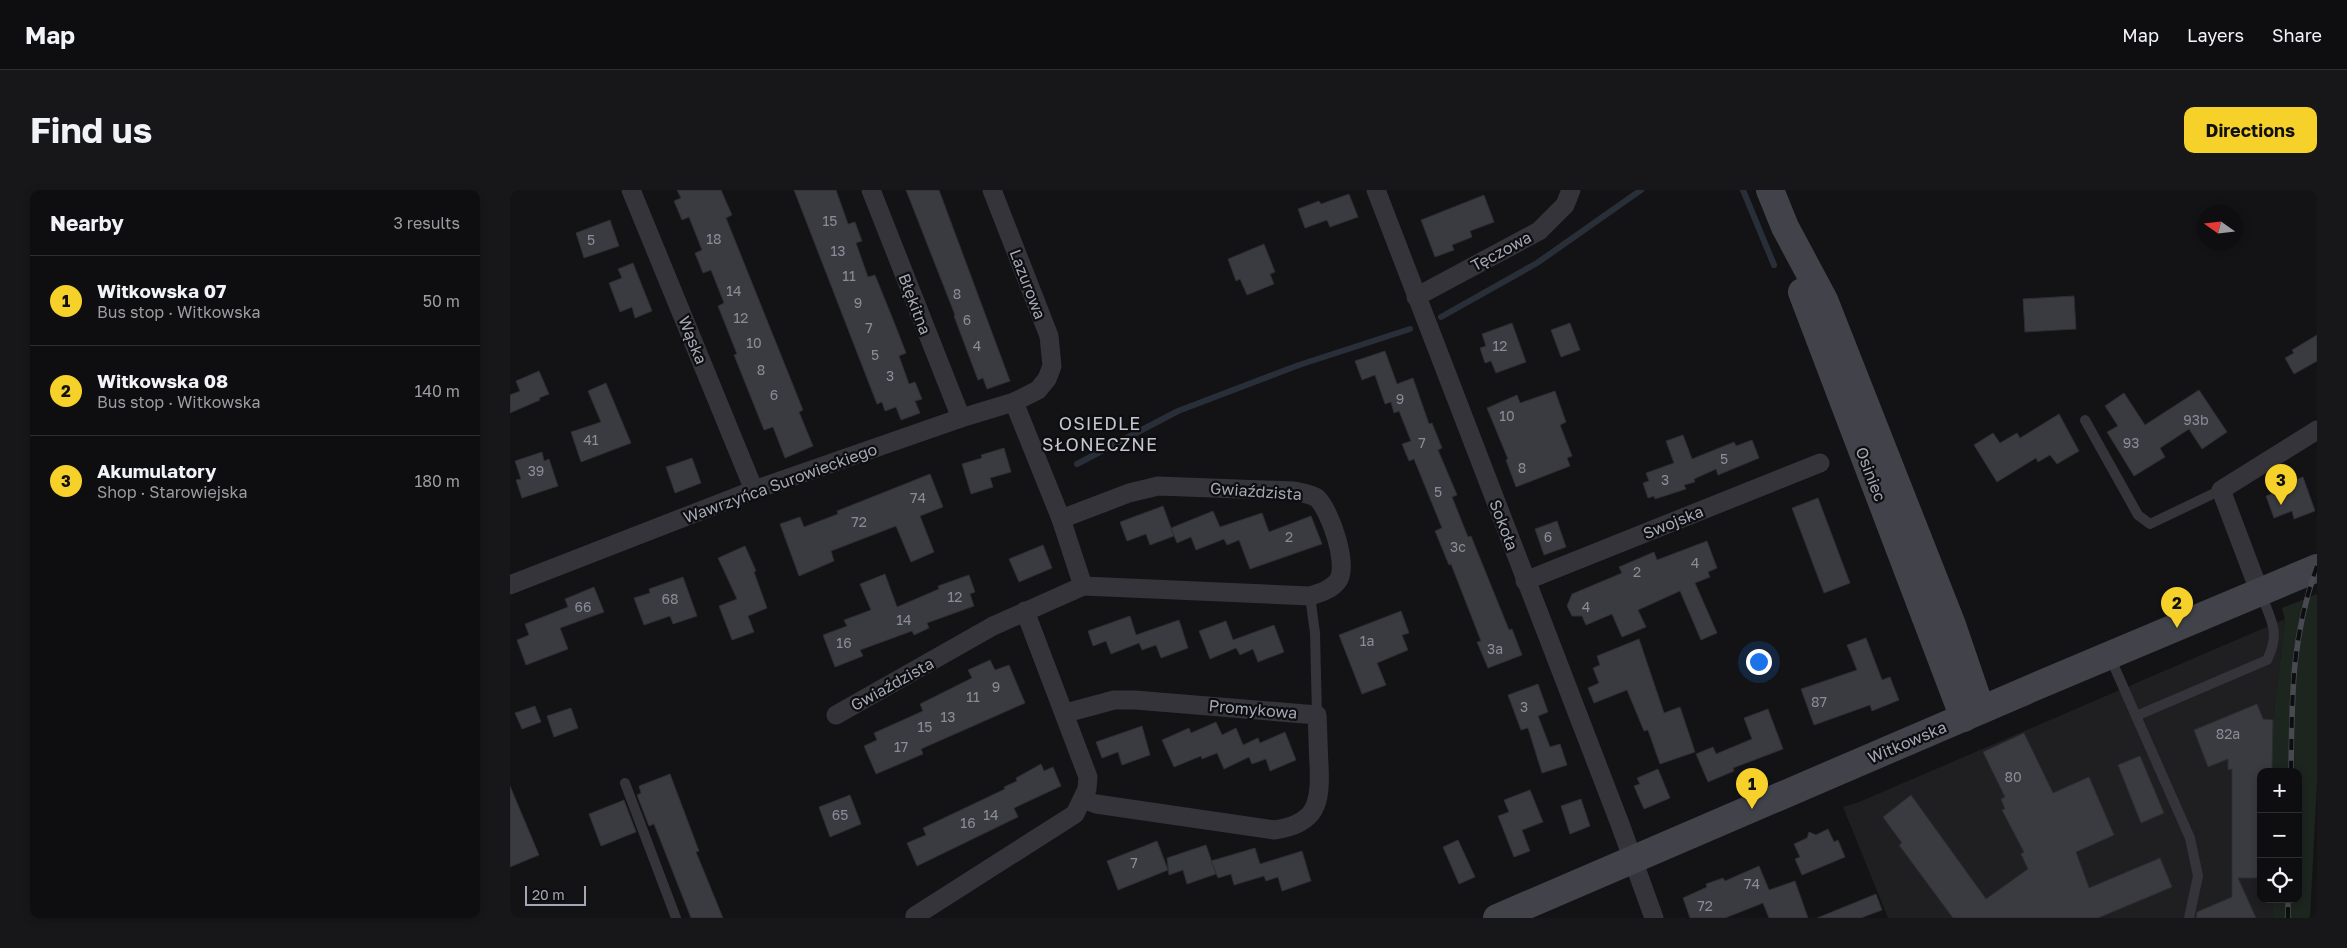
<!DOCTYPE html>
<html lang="en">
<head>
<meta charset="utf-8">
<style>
	:root { --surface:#0e0e10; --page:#171719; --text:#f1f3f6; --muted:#9b9c9f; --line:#2e2e30; --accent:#f6d12a }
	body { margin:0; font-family:"Golos Text",sans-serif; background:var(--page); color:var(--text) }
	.controls { position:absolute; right:15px; bottom:15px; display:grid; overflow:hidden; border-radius:10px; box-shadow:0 2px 8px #0003 }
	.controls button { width:45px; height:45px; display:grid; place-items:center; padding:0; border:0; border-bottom:1px solid var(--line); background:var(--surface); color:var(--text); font:25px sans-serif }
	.compass { position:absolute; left:1687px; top:15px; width:45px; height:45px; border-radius:50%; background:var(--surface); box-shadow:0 2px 8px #0003; rotate:284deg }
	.scale { position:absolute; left:15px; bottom:12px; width:61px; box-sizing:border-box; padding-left:5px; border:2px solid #a4a7b6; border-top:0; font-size:14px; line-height:18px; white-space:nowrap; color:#a4a7b6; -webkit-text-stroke:4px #0e0e10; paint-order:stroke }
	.you { position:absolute; left:1248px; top:471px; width:18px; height:18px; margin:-12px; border:4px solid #fff; border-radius:50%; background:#1a73e8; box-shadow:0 0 0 8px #1a73e833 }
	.badge { display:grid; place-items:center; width:32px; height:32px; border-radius:50%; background:var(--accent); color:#111; font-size:16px; font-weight:700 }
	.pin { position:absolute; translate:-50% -41px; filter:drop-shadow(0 1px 2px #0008) }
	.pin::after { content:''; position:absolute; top:26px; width:18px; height:15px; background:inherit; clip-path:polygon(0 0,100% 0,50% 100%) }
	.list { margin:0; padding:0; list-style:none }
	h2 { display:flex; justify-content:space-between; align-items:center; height:65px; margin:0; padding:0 20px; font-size:21px }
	h2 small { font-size:16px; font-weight:400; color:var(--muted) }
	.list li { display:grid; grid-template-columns:32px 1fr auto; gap:15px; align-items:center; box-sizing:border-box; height:90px; padding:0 20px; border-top:1px solid var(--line) }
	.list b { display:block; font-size:19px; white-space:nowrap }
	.list p { margin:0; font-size:16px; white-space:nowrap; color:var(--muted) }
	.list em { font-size:16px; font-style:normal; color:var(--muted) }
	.icon { flex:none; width:28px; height:28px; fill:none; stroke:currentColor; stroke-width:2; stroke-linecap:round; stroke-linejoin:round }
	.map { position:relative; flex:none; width:1807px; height:728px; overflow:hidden; border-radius:10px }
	header { display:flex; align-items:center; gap:30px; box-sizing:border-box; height:70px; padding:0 25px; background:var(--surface); border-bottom:1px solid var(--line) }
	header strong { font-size:24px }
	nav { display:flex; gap:28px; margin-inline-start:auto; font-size:18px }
	.intro { display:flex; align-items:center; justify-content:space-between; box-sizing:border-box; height:120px; padding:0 30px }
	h1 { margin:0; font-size:35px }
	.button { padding:12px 22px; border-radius:10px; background:var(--accent); color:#111; font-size:18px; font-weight:700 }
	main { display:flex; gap:30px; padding:0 30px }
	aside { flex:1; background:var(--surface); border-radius:10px; box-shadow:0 2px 8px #0003 }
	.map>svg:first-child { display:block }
	.built { fill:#1f1f22 }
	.green { fill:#1d251f }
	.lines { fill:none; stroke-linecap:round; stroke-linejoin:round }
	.stream { stroke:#292f39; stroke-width:6 }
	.building { fill:#3a3b40; stroke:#2e2d31 }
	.lane { stroke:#34343a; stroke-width:10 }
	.street { stroke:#34343a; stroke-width:19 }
	.secondary { stroke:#42434a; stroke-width:28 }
	.rail-casing { stroke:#494a51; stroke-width:5.5 }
	.rail { stroke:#0e0e10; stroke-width:4; stroke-dasharray:11; stroke-linecap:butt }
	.labels { text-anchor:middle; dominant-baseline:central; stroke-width:4.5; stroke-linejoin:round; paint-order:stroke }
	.number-label { font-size:14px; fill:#8a8c98 }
	.street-label { font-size:16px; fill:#a4a7b6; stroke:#0e0e10 }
	.neighbourhood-label { font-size:18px; letter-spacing:1px; fill:#c5c7d1; stroke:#0e0e10 }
</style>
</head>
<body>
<header>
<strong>Map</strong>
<nav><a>Map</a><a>Layers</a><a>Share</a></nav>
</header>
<div class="intro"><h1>Find us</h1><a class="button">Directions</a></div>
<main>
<aside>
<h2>Nearby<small>3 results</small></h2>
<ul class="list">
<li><span class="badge">1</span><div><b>Witkowska 07</b><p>Bus stop · Witkowska</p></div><em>50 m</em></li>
<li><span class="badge">2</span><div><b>Witkowska 08</b><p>Bus stop · Witkowska</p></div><em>140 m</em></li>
<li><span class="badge">3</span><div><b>Akumulatory</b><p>Shop · Starowiejska</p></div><em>180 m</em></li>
</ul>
</aside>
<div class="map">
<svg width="1807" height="728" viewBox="0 0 1807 728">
	<rect width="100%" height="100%" fill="#131315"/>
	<!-- built -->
	<path class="built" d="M1775,429l-12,101 -1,52h-11v127h12v19h-385l-45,-111 16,-5z"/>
	<!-- green -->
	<path class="green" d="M1807,404v189l-7,135h-37v-19h25v-127h-26l1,-52 12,-101 -3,-11z"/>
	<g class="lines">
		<!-- stream -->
		<g class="stream">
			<path d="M1233,0l31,75"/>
			<path d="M931,127l96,-54 104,-73"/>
			<path d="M567,274l101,-53 121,-46 111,-36"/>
		</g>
	</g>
	<!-- building -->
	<g class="building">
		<path d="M167,0h44l11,25 -6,3 77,192 -4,2 14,34 -28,12 -12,-31 -9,3 -30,-75 3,-1 -19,-48 6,-3 -13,-33 -8,3 -8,-20 7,-3 -13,-33 -7,3 -8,-19 7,-3z"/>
		<path d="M284,0h42l12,34 7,-2 7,19 -6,2 12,34 7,-2 21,52 10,26 -7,3 10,28 6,-2 7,17 -7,2 5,12 -19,7 -5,-13 -11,4 -3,-9 -5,2z"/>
		<path d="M396,0h33l71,191 -23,8 -4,-11 -5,2 -24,-64 1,-1z"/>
		<path d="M839,4l9,23 -28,10 -3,-7 -22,8 -7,-19 21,-8 2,3z"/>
		<path d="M974,5l10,27 -24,9 2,6 -20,8 2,5 -19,7 -14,-37z"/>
		<path d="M100,30l9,26 -35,12 -8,-25z"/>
		<path d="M754,54l11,28 -5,2 4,10 -27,11 -7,-16 -4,2 -8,-22z"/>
		<path d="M123,73l19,48 -17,7 -3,-11 -12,5 -11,-29 13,-5 -4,-9z"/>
		<path d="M1564,106l2,33 -51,3 -2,-33z"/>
		<path d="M1002,133l14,39 -30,11 -5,-12 -6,2 -5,-15 6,-2 -4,-12z"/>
		<path d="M1060,133l10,27 -19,7 -10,-27z"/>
		<path d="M1807,145v26l-23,13 -9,-16 9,-5 -2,-3z"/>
		<path d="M875,161l12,33 16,-6 16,46 3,-1 10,25 -4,2 19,45 -5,2 16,40 3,-1 38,94 3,-1 10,26 -34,13 -11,-26 4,-1 -30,-77 -2,1 -14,-34 7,-3 -28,-69 -5,2 -7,-17 9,-3 -12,-30 -5,2 -3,-11 -6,2 -10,-29 -13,5 -7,-19z"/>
		<path d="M29,181l10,23 -10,4 1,2 -30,13v-18l10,-4 -4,-10z"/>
		<path d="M96,193l25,60 -50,19 -10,-30 30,-10 -13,-31z"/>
		<path d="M1689,200l28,42 -25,17 -13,-20 -29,19 5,9 -31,19 -27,-44 11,-6 -13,-20 19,-13 21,32z"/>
		<path d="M1045,201l11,31 -6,3 12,31 -5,2 3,8 -54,21 -10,-27 2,-1 -21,-51 30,-13 3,8z"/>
		<path d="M1549,224l20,37 -22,13 -7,-9 -12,7 -2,-4 -39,24 -23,-37 19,-12 7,10 17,-10 3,5z"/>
		<path d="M1173,245l9,24 42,-17 2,4 16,-6 7,18 -41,17 -2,-6 -22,10 1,3 -11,3 2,4 -31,10 -1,-3 -6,2 -5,-15 6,-2 -3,-8 28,-10 -8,-22z"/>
		<path d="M494,258l7,24 -21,6 3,9 -22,7 -9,-30 20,-6 -1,-3z"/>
		<path d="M32,262l2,9 5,-2 9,27 -36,12 -6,-18 5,-1 -6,-18z"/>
		<path d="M182,268l9,25 -26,10 -9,-26z"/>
		<path d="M420,284l13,33 -23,9 14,36 -23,10 -15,-36 -65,25 3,10 -35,15 -19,-52 20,-7 4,10 34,-13 -1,-3z"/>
		<path d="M1793,287l12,34 -21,8 -2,-8 -18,7 -8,-22 13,-5 -2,-5z"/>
		<path d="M1308,308l32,85 -26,10 -32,-85z"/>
		<path d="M653,316l11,30 -24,9 -4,-11 -19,7 -7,-19z"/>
		<path d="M703,321l7,16 42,-14 7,19 42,-16 11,28 -72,25 -11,-29 -12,5 -3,-6 -28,11 -5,-13 -14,6 -6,-15z"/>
		<path d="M1047,331l9,26 -22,8 -9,-26z"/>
		<path d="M1197,351l10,27 -9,4 2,5 -15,6 22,50 -16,7 -21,-49 -42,19 8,17 -24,10 -10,-23 -26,11 -4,-9h-10l-5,-10 5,-12 50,-21 -3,-6 35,-15 3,8z"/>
		<path d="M533,355l9,23 -33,14 -10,-23z"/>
		<path d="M235,356l11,25 -2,1 13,36 -19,8 6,16 -22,8 -13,-34 18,-7 -19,-41z"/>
		<path d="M375,384l12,33 42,-18 -1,-3 31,-11 6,17 -5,2 4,12 -47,17 2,5 -15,7 -2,-4 -52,19 3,6 -28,11 -12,-32 24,-9 -3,-6 27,-10 -11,-26z"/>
		<path d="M173,387l14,39 -24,8 -3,-8 -26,9 -10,-27 16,-5 -1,-4z"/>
		<path d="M84,397l10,25 -44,16 8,21 -42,16 -9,-25 12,-5 -4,-11 43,-17 -3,-8z"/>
		<path d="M891,421l8,22 -7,2 6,15 -31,13 9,22 -24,9 -23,-59z"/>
		<path d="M620,426l6,19 43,-15 9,28 -27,10 -5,-13 -14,5 -3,-7 -28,11 -5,-13 -13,5 -5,-15z"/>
		<path d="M716,431l7,19 41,-15 10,27 -26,10 -5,-13 -13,6 -4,-7 -26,11 -11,-28z"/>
		<path d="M1356,448l16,42 8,-3 9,23 -27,11 -2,-6 -56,20 -13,-36 56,-19 -10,-25z"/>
		<path d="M1129,449l25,74 16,-6 15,45 -35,12 -12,-34 -4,1 -17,-41 -33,13 -6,-15 11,-5 -6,-15 7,-3 -3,-9z"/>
		<path d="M480,470l5,10 14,-5 16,38 -104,46 2,5 -47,20 -12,-28 13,-6 -3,-7 49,-22 -3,-7 52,-26 -4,-8z"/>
		<path d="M1028,494l10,28 -10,4 12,31 10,-3 7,21 -25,8 -14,-45 -7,2 -13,-35z"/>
		<path d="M1747,514l6,15 10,1 -1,52h-11v106h-23l18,40h-60l1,-6 35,-15v-128l-4,1v-11l-20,8 -14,-37z"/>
		<path d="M25,516l6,16 -19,7 -7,-16z"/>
		<path d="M61,518l7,20 -24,9 -7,-21z"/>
		<path d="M1258,519l15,40 -50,19 1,3 -26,11 -12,-28 17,-7 3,7 36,-15 -8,-21z"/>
		<path d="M706,532l6,13 14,-7 7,17 15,-7 2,5 25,-11 11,28 -26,11 -4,-12 -14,5 -3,-7 -25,12 -7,-16 -15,6 -1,-3 -27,11 -12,-27 27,-12 2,5z"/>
		<path d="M632,536l8,29 -28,10 -4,-13 -16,6 -6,-16z"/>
		<path d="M1514,543l29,60 36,-16 25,58 -38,17 13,36 71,-30 12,29 -74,31h-145l-54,-73 3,-2 -19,-26 28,-22 75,104 42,-30 -7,-15 3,-2 -22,-42 3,-1 -4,-10 4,-2 -22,-45z"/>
		<path d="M1630,566l24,57 -23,10 -23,-58z"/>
		<path d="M531,574l3,7 9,-4 8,19 -47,22 4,9 -101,49 -10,-23 19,-8 -3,-7 82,-39 -1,-2 13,-6 -1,-3z"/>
		<path d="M1148,579l12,29 -26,11 -10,-23 6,-2 -3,-6z"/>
		<path d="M160,584l29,77 -3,1 27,66h-32l-37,-94 -5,2 -12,-31 4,-2 -2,-7z"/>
		<path d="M0,596l29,69 -29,12z"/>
		<path d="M1020,600l13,32 -21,8 8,21 -16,6 -16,-41 11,-4 -5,-12z"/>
		<path d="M340,605l11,29 -31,13 -11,-30z"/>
		<path d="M1071,609l9,27 -20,8 -9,-28z"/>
		<path d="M114,610l12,32 -35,14 -12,-32z"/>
		<path d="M1318,639l6,13 4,-2 7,17 -43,18 -7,-16 5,-2 -6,-13 13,-6 2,-6 7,3z"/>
		<path d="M948,650l17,37 -16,7 -16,-37z"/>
		<path d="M647,651l11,29 -50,20 -11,-29z"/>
		<path d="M696,655l10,29 -29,10 -4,-14 -14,5 -2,-17z"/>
		<path d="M745,658l5,16 42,-13 9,30 -29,10 -4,-14 -12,4 -2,-5 -30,9 -3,-11 -13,4 -7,-17z"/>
		<path d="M1249,676l10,24 26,-9 13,37h-39l-6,-15 -38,15h-35l-7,-20 24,-11 -1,-3 17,-6 2,3z"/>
		<path d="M1366,704l6,16 -21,8h-44z"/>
	</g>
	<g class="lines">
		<!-- lane -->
		<g class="lane">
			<path d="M1575,230l53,95 12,9 71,-34"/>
			<path d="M800,406l5,37 2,82"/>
			<path d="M1600,467l26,59 131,-56c14,-28 4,-39 -6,-66"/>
			<path d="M1626,526l54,122 8,38 -9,42"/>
			<path d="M115,593l51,135"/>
		</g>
		<!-- street -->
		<g class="street">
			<path d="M121,0l123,300"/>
			<path d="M361,0l90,228"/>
			<path d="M866,0l244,634 34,94"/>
			<path d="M906,107l123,-66 26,-26 6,-15"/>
			<path d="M551,329l68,-26 29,-7 136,5c8,2 17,3 23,7 13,12 33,69 20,84 -7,8 -17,11 -27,14l-227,-10"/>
			<path d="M1015,391l295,-118"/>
			<path d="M0,395l244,-95 207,-72 53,-16 24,-12 9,-11 5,-13 -3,-30 -57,-146"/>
			<path d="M1750,403l-39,-103 96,-60"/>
			<path d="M556,523l48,-13h21l182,15c1,16 1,33 2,50 2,38 -2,59 -45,65l-178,-26 -13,-5"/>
			<path d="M326,525l157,-89 90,-40 -22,-67 -47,-117"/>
			<path d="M405,726l160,-102 12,-25 1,-12 -63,-166"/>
		</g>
		<!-- secondary -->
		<g class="secondary">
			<path d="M1260,0l15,37 39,73 128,325 29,85"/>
			<path d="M1292,102l162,426"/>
			<path d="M987,728l535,-230 285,-120"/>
		</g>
		<!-- rail casing -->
		<g class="rail-casing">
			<g id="rail">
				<path d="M1781,582c1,-76 0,-133 26,-206"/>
				<path d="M1778,728v-19"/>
			</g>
		</g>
		<!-- rail -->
		<use href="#rail" class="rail"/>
	</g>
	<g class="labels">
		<!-- number labels -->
		<g class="number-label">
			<text x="320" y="30">15</text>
			<text x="204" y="48">18</text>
			<text x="81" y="49">5</text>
			<text x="328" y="60">13</text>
			<text x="339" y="85">11</text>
			<text x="224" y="100">14</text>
			<text x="447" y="103">8</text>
			<text x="348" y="112">9</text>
			<text x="231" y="127">12</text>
			<text x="457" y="129">6</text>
			<text x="359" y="137">7</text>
			<text x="244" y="152">10</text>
			<text x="467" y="155">4</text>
			<text x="990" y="155">12</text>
			<text x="365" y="164">5</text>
			<text x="251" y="179">8</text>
			<text x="380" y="185">3</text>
			<text x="264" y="204">6</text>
			<text x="890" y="208">9</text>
			<text x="997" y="225">10</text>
			<text x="1686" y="229">93b</text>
			<text x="81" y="249">41</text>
			<text x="912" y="252">7</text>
			<text x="1621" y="252">93</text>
			<text x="1214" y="268">5</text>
			<text x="1012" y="277">8</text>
			<text x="26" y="280">39</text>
			<text x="1155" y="289">3</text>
			<text x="928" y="301">5</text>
			<text x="408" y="307">74</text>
			<text x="349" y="331">72</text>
			<text x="779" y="346">2</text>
			<text x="1038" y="346">6</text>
			<text x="948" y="356">3c</text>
			<text x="1185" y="372">4</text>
			<text x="1127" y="381">2</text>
			<text x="445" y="406">12</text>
			<text x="160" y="408">68</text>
			<text x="73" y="416">66</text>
			<text x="1076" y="416">4</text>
			<text x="394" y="429">14</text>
			<text x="857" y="450">1a</text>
			<text x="334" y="452">16</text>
			<text x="985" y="458">3a</text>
			<text x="486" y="496">9</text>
			<text x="463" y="506">11</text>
			<text x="1309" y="511">87</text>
			<text x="1014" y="516">3</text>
			<text x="438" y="526">13</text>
			<text x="415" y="536">15</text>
			<text x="1718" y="543">82a</text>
			<text x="391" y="556">17</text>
			<text x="1503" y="586">80</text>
			<text x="330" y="624">65</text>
			<text x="481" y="624">14</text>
			<text x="458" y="632">16</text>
			<text x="624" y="672">7</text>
			<text x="1242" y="693">74</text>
			<text x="1195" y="715">72</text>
		</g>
		<!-- street labels -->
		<g class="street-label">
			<text transform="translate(991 61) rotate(-28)">Tęczowa</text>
			<text transform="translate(518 94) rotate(69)">Lazurowa</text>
			<text transform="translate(405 114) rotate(69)">Błękitna</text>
			<text transform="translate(183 150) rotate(68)">Wąska</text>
			<text transform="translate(1361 284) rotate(69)">Osiniec</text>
			<text transform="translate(270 293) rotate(-20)">Wawrzyńca Surowieckiego</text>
			<text transform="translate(746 301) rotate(4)">Gwiaździsta</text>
			<text transform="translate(1163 332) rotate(-22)">Swojska</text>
			<text transform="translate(994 335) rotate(69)">Sokoła</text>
			<text transform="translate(382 494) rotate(-29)">Gwiaździsta</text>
			<text transform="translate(743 519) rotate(5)">Promykowa</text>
			<text transform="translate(1397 552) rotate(-23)">Witkowska</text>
		</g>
		<!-- neighbourhood labels -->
		<g class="neighbourhood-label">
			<text x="590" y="233">OSIEDLE<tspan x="590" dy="21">SŁONECZNE</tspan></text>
		</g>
	</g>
</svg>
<div class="controls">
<button>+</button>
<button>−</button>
<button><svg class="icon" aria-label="locate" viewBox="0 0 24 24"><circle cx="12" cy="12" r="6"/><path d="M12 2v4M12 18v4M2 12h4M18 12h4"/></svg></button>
</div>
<svg class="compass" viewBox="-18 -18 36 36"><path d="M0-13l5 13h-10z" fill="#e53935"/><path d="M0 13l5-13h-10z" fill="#9b9c9f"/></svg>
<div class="scale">20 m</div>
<div class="you"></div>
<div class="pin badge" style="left:1242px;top:619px">1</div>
<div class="pin badge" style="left:1667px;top:438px">2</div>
<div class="pin badge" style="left:1771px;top:315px">3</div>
</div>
</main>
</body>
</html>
